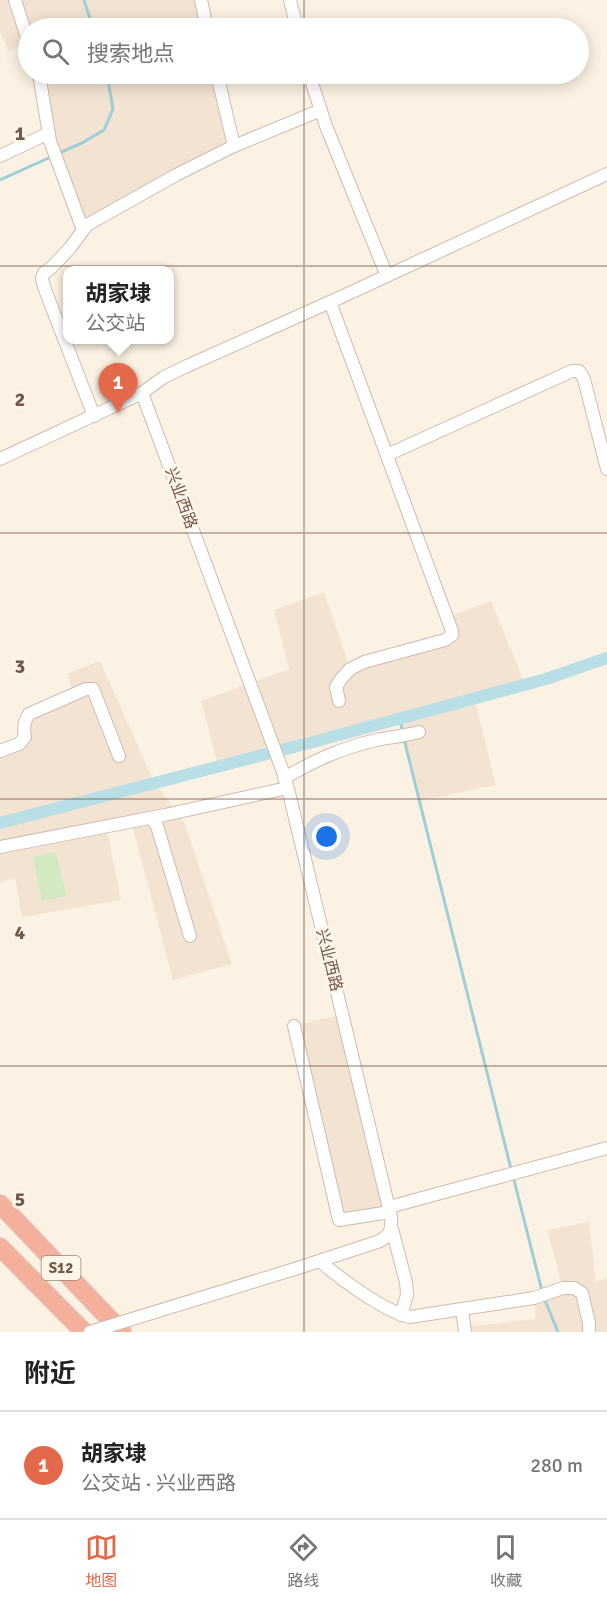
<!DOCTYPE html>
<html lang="zh">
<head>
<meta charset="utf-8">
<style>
	:root { --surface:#fff; --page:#f6f6f6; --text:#222; --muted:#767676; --line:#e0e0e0; --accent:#e3694a }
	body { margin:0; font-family:Signika,"Noto Sans SC",sans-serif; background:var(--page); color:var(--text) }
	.you { position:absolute; left:327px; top:837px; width:21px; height:21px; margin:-15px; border:4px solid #fff; border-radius:50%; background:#1a73e8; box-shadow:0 0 0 9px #1a73e833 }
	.badge { display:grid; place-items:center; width:39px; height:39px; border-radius:50%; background:var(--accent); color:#fff; font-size:20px; font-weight:700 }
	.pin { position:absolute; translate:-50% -50px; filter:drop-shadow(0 2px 3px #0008) }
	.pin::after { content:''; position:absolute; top:32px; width:21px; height:18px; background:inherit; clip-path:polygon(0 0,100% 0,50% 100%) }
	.popup { position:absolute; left:63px; top:266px; width:111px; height:78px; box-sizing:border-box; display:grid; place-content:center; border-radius:12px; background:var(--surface); filter:drop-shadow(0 2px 4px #0005); font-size:20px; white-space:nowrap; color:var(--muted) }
	.popup b { font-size:22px; color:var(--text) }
	.popup::after { content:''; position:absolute; left:50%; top:100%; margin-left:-12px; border:12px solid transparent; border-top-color:var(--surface) }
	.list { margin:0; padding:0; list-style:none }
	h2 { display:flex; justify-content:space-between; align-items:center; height:78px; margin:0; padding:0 24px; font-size:26px }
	h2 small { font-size:20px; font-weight:400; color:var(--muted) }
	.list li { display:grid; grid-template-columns:39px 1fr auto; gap:18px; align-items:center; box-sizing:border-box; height:108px; padding:0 24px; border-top:2px solid var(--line) }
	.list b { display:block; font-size:22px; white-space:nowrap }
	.list p { margin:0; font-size:20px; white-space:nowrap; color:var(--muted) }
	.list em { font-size:20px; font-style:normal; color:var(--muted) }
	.icon { flex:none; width:33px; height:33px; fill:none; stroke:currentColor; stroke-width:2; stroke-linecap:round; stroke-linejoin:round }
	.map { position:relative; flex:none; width:607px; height:1332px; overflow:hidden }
	.search { position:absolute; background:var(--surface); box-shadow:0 3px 15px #0003; left:18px; right:18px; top:18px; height:66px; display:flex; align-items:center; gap:15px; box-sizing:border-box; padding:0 21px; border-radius:33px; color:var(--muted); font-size:22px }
	.sheet { height:186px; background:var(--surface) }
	nav { display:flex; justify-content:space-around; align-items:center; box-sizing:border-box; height:84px; border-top:2px solid var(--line); background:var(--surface); font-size:16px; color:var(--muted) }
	nav a { display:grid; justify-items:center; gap:3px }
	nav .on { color:var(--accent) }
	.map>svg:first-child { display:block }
	.residential { fill:#f3e3d2 }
	.green { fill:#d3e9c2 }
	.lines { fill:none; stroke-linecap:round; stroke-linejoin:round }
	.stream { stroke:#9fcfd6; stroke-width:3 }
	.canal { stroke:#b8dfe5; stroke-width:12 }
	.minor-casing { stroke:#cfbbad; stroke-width:14 }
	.highway-casing { stroke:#dbd3d0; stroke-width:20 }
	.minor { stroke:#fff; stroke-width:12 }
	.highway { stroke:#f5b09b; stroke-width:18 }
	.minor-bridge-casing { stroke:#cfbbad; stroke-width:14; stroke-linecap:butt }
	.minor-bridge { stroke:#fff; stroke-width:12 }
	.grid { fill:none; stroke:#73574a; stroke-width:1.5; stroke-opacity:0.55 }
	.labels { text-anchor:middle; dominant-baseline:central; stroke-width:6; stroke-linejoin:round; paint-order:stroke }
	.shield { fill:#fff6e9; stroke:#9d877a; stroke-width:1.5 }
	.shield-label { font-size:15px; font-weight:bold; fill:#73574a }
	.street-label { font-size:16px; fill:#73574a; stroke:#fff6e9 }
	.grid-label { font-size:20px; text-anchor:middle; font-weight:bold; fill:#73574a; stroke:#fff6e9; stroke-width:6; stroke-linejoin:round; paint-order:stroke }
</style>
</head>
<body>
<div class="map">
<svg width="607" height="1332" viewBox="0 0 607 1332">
	<rect width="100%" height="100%" fill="#fcf2e3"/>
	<!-- residential -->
	<g class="residential">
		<path d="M0,0h201l6,28h-179v14l-20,9 -8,-20z"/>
		<path d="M39,74h178l17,72 -147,79 -27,-55z"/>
		<path d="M324,592l26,77 102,-34 -5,-18 44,-16 34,83 -51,14 22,87 -76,16 -21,-83 -181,48 -17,-65 88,-32 -15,-59z"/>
		<path d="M100,661l54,121 31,42 47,140 -59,16 -42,-159 -25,5 15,74 -99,17 -7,-39 -15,4v-131l19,-7 6,-25 49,-25 -7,-20z"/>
		<path d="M342,1014l48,198 -51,8 -45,-194z"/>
		<path d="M589,1222l7,60 11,-4v54h-142l-1,-5 72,-8 -2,-21 29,-10 -16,-58z"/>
	</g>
	<!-- green -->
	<path class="green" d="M56,852l10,44 -24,5 -9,-44z"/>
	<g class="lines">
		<!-- stream -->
		<g class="stream">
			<path d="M84,0l9,28"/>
			<path d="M59,153l23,-10 22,-13 9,-21 -6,-35"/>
			<path d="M0,180l53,-24"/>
			<path d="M399,718l4,14"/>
			<path d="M404,739l107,430"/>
			<path d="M513,1176l29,115"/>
			<path d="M544,1298l14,34"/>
		</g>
		<!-- canal -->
		<path class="canal" d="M0,823l313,-81 233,-63 61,-21"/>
		<!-- minor casing -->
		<g class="minor-casing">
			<g id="minor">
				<path d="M15,0l13,41"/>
				<path d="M201,0l6,28"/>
				<path d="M290,0l7,28"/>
				<path d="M39,74l11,67 33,89"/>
				<path d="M217,74l17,72"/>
				<path d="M309,74l17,52 61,150"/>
				<path d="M0,156l49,-23"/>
				<path d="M330,302l122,329v4l-7,5 -81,22 -14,7 -9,10 -5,8 3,14"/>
				<path d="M142,393l141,379 7,25 101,420c1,12 0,17 -11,24l-82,27"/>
				<path d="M94,416l-50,-129 -2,-9 2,-5 7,-5 19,-20 17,-23 89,-50 58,-29 87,-36"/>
				<path d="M387,455l185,-84h7l5,8 23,90"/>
				<path d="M0,459l142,-66 22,-16 23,-11 152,-68 268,-124"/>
				<path d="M0,751l19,-7 6,-7c-2,-9 -1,-16 4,-23l57,-25h7l26,67"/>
				<path d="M284,778c30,-17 59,-31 93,-38 14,-3 28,-4 42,-8"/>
				<path d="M152,818l5,8 33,110"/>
				<path d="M0,847l165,-32 122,-27"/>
				<path d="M294,1026l45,194 51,-8"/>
				<path d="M389,1207l218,-59"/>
				<path d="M392,1229l14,53 1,13 -6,20"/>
				<path d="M320,1261c19,17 65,51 90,56l124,-19 29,-10h11l8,5 7,30v9"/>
				<path d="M462,1309l3,23"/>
			</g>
		</g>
		<!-- highway casing -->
		<g class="highway-casing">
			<g id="highway">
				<path d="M0,1204l122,128"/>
				<path d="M0,1247l84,85"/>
			</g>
		</g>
		<!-- minor -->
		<use href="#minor" class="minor"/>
		<!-- highway -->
		<use href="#highway" class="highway"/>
		<!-- minor-bridge casing -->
		<g class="minor-bridge-casing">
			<path id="minor-bridge" d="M90,1332l208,-64"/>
		</g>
		<!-- minor-bridge -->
		<use href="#minor-bridge" class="minor-bridge"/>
	</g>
	<!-- grid -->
	<path class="grid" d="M304,0v28M304,74v1258M0,266h607M0,533h607M0,799h607M0,1066h607"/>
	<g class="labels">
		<!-- shield labels -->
		<rect class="shield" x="41.5" y="1256" width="39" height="24" rx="4.5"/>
		<g class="shield-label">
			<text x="61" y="1268">S12</text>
		</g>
		<!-- street labels -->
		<g class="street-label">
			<text transform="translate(181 498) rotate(70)">兴业西路</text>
			<text transform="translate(329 960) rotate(76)">兴业西路</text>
		</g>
	</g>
	<g class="grid-label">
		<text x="20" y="140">1</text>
		<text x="20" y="406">2</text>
		<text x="20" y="673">3</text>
		<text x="20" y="939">4</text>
		<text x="20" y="1206">5</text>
	</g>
</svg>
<div class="you"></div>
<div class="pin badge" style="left:118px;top:413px">1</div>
<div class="popup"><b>胡家埭</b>公交站</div>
<div class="search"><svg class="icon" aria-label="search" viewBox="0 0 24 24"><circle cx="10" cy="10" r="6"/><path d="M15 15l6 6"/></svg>搜索地点</div>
</div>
<section class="sheet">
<h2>附近<small></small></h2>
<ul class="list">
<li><span class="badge">1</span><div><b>胡家埭</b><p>公交站 · 兴业西路</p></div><em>280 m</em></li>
</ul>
</section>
<nav>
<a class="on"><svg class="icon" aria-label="map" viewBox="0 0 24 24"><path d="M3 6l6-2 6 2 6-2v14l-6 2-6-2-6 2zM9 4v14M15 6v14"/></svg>地图</a>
<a><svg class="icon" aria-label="directions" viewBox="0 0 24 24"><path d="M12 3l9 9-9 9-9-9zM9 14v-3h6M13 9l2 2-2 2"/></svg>路线</a>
<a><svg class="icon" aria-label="saved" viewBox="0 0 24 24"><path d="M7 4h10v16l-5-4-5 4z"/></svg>收藏</a>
</nav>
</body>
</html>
